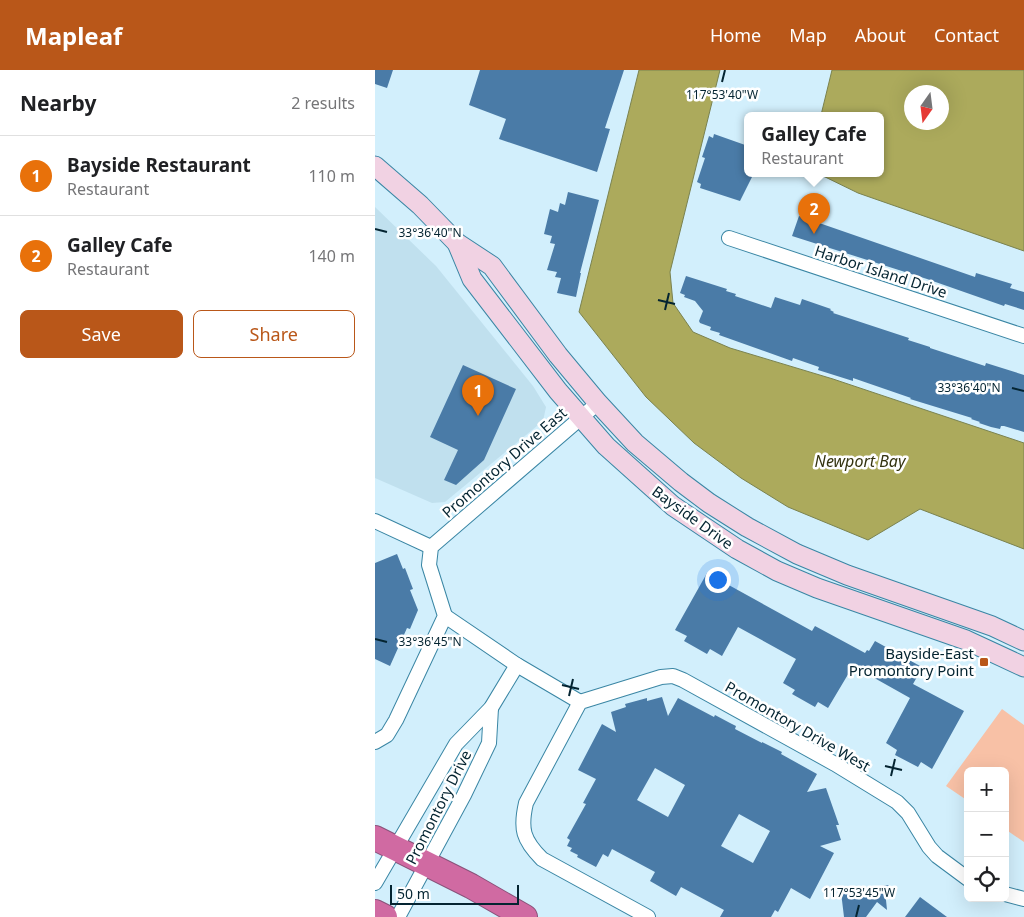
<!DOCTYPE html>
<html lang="en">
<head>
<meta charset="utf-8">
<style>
	:root { --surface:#fff; --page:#f2f2f2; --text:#202124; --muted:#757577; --line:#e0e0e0; --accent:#b95719 }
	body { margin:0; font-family:"Noto Sans",sans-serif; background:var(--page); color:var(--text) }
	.controls { position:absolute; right:15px; bottom:15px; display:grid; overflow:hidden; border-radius:8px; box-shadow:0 5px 20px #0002 }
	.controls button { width:45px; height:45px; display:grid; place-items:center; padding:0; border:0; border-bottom:1px solid var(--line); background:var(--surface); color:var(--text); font:25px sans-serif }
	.compass { position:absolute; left:529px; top:15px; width:45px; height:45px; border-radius:50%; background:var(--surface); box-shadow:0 5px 20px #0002; rotate:194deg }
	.scale { position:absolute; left:15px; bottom:12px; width:129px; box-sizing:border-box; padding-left:5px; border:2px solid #042431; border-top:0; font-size:14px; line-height:18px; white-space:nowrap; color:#042431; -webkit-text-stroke:4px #fff; paint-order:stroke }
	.you { position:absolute; left:342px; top:509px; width:18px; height:18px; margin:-12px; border:4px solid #fff; border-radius:50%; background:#1a73e8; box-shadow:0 0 0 8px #1a73e833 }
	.badge { display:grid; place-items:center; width:32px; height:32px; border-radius:50%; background:var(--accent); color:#fff; font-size:16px; font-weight:700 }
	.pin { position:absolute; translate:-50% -41px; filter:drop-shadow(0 1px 2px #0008) }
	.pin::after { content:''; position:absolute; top:26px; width:18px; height:15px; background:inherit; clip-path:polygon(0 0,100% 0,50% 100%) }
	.popup { position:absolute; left:369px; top:42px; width:140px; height:65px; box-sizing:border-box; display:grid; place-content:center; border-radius:8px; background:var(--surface); filter:drop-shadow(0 1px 4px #0005); font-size:16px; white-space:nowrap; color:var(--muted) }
	.popup b { font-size:19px; color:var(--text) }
	.popup::after { content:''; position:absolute; left:50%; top:100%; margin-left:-10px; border:10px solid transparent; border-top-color:var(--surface) }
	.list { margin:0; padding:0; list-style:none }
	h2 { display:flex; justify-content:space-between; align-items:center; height:65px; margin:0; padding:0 20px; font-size:21px }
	h2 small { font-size:16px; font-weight:400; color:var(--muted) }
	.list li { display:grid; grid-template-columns:32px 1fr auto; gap:15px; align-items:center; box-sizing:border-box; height:80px; padding:0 20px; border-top:1px solid var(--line) }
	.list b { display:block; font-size:19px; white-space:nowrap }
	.list p { margin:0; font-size:16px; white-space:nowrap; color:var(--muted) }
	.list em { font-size:16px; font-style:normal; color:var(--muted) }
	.actions { display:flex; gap:10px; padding:15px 20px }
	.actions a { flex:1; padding:11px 0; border:1px solid var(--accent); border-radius:8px; text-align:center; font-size:18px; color:var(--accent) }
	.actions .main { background:var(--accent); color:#fff }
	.icon { flex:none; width:28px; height:28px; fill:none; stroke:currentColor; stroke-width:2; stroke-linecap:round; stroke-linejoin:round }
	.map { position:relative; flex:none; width:649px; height:847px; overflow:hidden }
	header { display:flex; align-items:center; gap:30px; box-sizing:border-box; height:70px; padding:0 25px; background:var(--accent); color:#fff }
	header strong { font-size:24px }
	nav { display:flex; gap:28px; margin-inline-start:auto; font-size:18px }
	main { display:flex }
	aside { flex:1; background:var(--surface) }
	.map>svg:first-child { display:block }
	.built { fill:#c0e0ee }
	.green { fill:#f8c1a6 }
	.water { fill:#acaa5c; stroke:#7a824f; fill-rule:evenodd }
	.building { fill:#4a7ba7; fill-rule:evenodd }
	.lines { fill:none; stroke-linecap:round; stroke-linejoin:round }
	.street-casing { stroke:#3a86a4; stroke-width:16 }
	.secondary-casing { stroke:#3a86a4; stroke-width:21 }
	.highway-casing { stroke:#89527a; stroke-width:26 }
	.street { stroke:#fff; stroke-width:14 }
	.secondary { stroke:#f1d2e3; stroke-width:19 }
	.highway { stroke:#d06aa2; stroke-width:24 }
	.ticks { fill:none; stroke:#042431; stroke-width:2 }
	.poi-dot { fill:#b95719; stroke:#fff; stroke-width:2 }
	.labels { text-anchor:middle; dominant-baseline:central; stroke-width:5; stroke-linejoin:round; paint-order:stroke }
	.street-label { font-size:15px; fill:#042431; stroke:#fff }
	.poi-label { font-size:15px; fill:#042431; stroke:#fff; text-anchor:end }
	.water-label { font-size:16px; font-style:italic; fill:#343310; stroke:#fff }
	.ticks-label { font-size:12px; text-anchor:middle; fill:#042431; stroke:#fff; stroke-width:5; stroke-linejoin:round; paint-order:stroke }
</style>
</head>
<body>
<header>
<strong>Mapleaf</strong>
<nav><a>Home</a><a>Map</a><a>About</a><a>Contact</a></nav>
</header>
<main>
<aside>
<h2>Nearby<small>2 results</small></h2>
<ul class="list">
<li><span class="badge" style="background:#e8710a">1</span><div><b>Bayside Restaurant</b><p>Restaurant</p></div><em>110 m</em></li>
<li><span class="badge" style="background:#e8710a">2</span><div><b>Galley Cafe</b><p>Restaurant</p></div><em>140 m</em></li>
</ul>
<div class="actions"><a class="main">Save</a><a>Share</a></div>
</aside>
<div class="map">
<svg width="649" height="847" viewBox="0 0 649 847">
	<rect width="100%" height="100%" fill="#d2effc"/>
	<!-- built -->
	<path class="built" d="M0,137l61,59 97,120 13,21 -3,14 -98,81 -13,1 -57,-25z"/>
	<!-- green -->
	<path class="green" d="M627,639l22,16v117l-19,-13v-58h-37v30l-22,-15z"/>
	<!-- water -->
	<g class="water">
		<path d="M264,0h81l-50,202 3,31 20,29 37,16 103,31 191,64v106l-104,-40 -52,31 -80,-33 -47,-29 -47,-35 -48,-46 -67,-85z"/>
		<path d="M457,0h192v181l-166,-58 -41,-20h63v-58h-59zM536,22h30v30h-30z"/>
	</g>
	<!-- building -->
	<g class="building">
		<path d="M0,0h18l-6,18 -12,-4z"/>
		<path d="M105,0h144l-19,58 5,1 -13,43 -98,-33 7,-20 -37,-14z"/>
		<path d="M339,64l34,12v27h6l-14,28 -40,-13 1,-4 -4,-2 8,-24 -3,-1 7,-21 4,2z"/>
		<path d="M193,122l31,8 -19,73h1l-5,24 -19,-4 4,-15 -6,-1 2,-5 -10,-2 8,-26 -5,-1 2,-7 -8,-2 6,-25 8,3 2,-9 5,2z"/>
		<path d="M424,146l176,61 1,-4 36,11 -2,4 14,4v18l-19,-6 -1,2 -77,-27 -135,-43z"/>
		<path d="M311,206l41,13 -1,2 10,3 -1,2 36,12 4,-11 25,8 2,-6 29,10 -1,1 4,2 -1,1 76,25 -1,2 22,7v1l55,18 1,-3 38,12v57l-20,-6h-3l-1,3 -9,-2 -12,-4 1,-1 -9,-3 1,-1 -62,-19 1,-1 -58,-20v3l-35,-11 1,-3 -26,-9 -1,3 -73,-26 1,-2 -10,-3 1,-3 -11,-4 -1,-2 4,-10 -8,-10 -11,-4 1,-2 -5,-2z"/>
		<path d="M88,295l53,24 -32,71 -28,25 -12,-5 14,-30 -28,-13z"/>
		<path d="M22,484l6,15 2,-1 8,21 -3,1 8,20 -8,19 -3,-1 -17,38 -15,-7v-96z"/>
		<path d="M332,503l105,58 3,-5 50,27 2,-3 2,1 6,-10 45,25 -5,10 2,1 -4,7 51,27 -32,58 -11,-7 -3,5 -23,-12 2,-5 -11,-7 24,-45 -57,-32 -25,42 -10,-6 -3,5 -23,-13 3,-4 -12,-7 13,-24 -58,-32 -16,29 -12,-7 -3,5 -23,-13 3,-5 -12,-6z"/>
		<path d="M287,627l6,19 10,-18 36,19 1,-2 15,8 6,3 -1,3 27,14v-1l20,10 -1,2 36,20 -10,18 19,-4 13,37h-3l5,15 -21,6 14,7 -24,46 -19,-11 -13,24 -3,-2 -4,7h-51l4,-7 -43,-23 -5,9 -26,-15 5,-9 -43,-23 -4,8 -5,-3 -7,13 -19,-10 1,-2 -8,-4 2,-3 -5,-2 3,-6 -3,-2 19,-34 -3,-1 13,-24 -18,-9 24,-46 14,8 -5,-20 15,-5 -1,-3 22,-6v3zM280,698l30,17 -17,32 -31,-17zM364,744l31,17 -17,32 -32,-17z"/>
		<path d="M514,815l-4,5 2,20 -10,-8 -11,15h-22l-3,-25z"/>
		<path d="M545,827l27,20h-42z"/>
	</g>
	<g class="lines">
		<!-- street casing -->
		<g class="street-casing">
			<g id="street">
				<path d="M354,168l295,98"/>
				<path d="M0,451l56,26"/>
				<path d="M70,546l72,49 63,37"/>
				<path d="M0,672l12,-7 9,-15 49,-104 -16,-51 2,-18 167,-144"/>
				<path d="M0,813l81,-139 35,-36 26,-43"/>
				<path d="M630,824l19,5"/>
				<path d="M23,847l66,-122 25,-52 2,-35"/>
				<path d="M273,847l-106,-58c-19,-19 -22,-30 -16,-56l54,-101 81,-25 12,-1 10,4 152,84 62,38 11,11 21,34 8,9 31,23"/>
			</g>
		</g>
		<!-- secondary casing -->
		<g class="secondary-casing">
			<g id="secondary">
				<path d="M0,96l45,39 37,38 35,23 66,89 40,48 37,40 46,39 28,21 38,24 50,27 50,21 145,51 32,15"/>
				<path d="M82,173l15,36 86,112 48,55 67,60 64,43 40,22 40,17 149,52 58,27"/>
			</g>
		</g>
		<!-- highway casing -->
		<g class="highway-casing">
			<g id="highway">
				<path d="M0,768l96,48 54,31"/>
				<path d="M0,842l10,5"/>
			</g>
		</g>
		<!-- street -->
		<use href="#street" class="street"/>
		<!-- secondary -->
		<use href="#secondary" class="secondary"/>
		<!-- highway -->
		<use href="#highway" class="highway"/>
	</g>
	<!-- ticks -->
	<path class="ticks" d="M347,12l3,-12M0,159l12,3M283,230l17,4M290,240l4,-17M637,318l12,3M0,569l12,3M187,615l17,4M194,626l4,-17M510,696l17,4M516,706l4,-17M481,847l3,-12"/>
	<!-- markers -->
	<rect class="poi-dot" x="604" y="587" width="10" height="10" rx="2.5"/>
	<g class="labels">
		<!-- street labels -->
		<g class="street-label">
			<text transform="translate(506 201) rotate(18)">Harbor Island Drive</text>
			<text transform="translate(129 392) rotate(-41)">Promontory Drive East</text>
			<text transform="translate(318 447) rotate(36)">Bayside Drive</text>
			<text transform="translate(423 656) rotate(30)">Promontory Drive West</text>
			<text transform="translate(63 737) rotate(-63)">Promontory Drive</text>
		</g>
		<!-- poi labels -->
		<g class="poi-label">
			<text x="599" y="583">Bayside-East<tspan x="599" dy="17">Promontory Point</tspan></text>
		</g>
		<!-- water labels -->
		<g class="water-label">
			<text x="485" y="391">Newport Bay</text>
		</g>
	</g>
	<g class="ticks-label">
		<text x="347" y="29">117°53'40"W</text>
		<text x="55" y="167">33°36'40"N</text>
		<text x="594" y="322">33°36'40"N</text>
		<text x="55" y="576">33°36'45"N</text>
		<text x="484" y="827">117°53'45"W</text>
	</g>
</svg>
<div class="controls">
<button>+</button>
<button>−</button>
<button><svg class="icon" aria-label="locate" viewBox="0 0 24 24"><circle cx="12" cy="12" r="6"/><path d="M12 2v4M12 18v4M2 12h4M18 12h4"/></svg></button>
</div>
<svg class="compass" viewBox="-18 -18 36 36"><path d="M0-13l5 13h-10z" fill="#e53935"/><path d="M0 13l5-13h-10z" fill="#757577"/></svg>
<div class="scale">50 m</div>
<div class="you"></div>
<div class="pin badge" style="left:103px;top:346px;background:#e8710a">1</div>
<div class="pin badge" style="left:439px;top:164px;background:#e8710a">2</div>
<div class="popup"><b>Galley Cafe</b>Restaurant</div>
</div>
</main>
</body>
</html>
